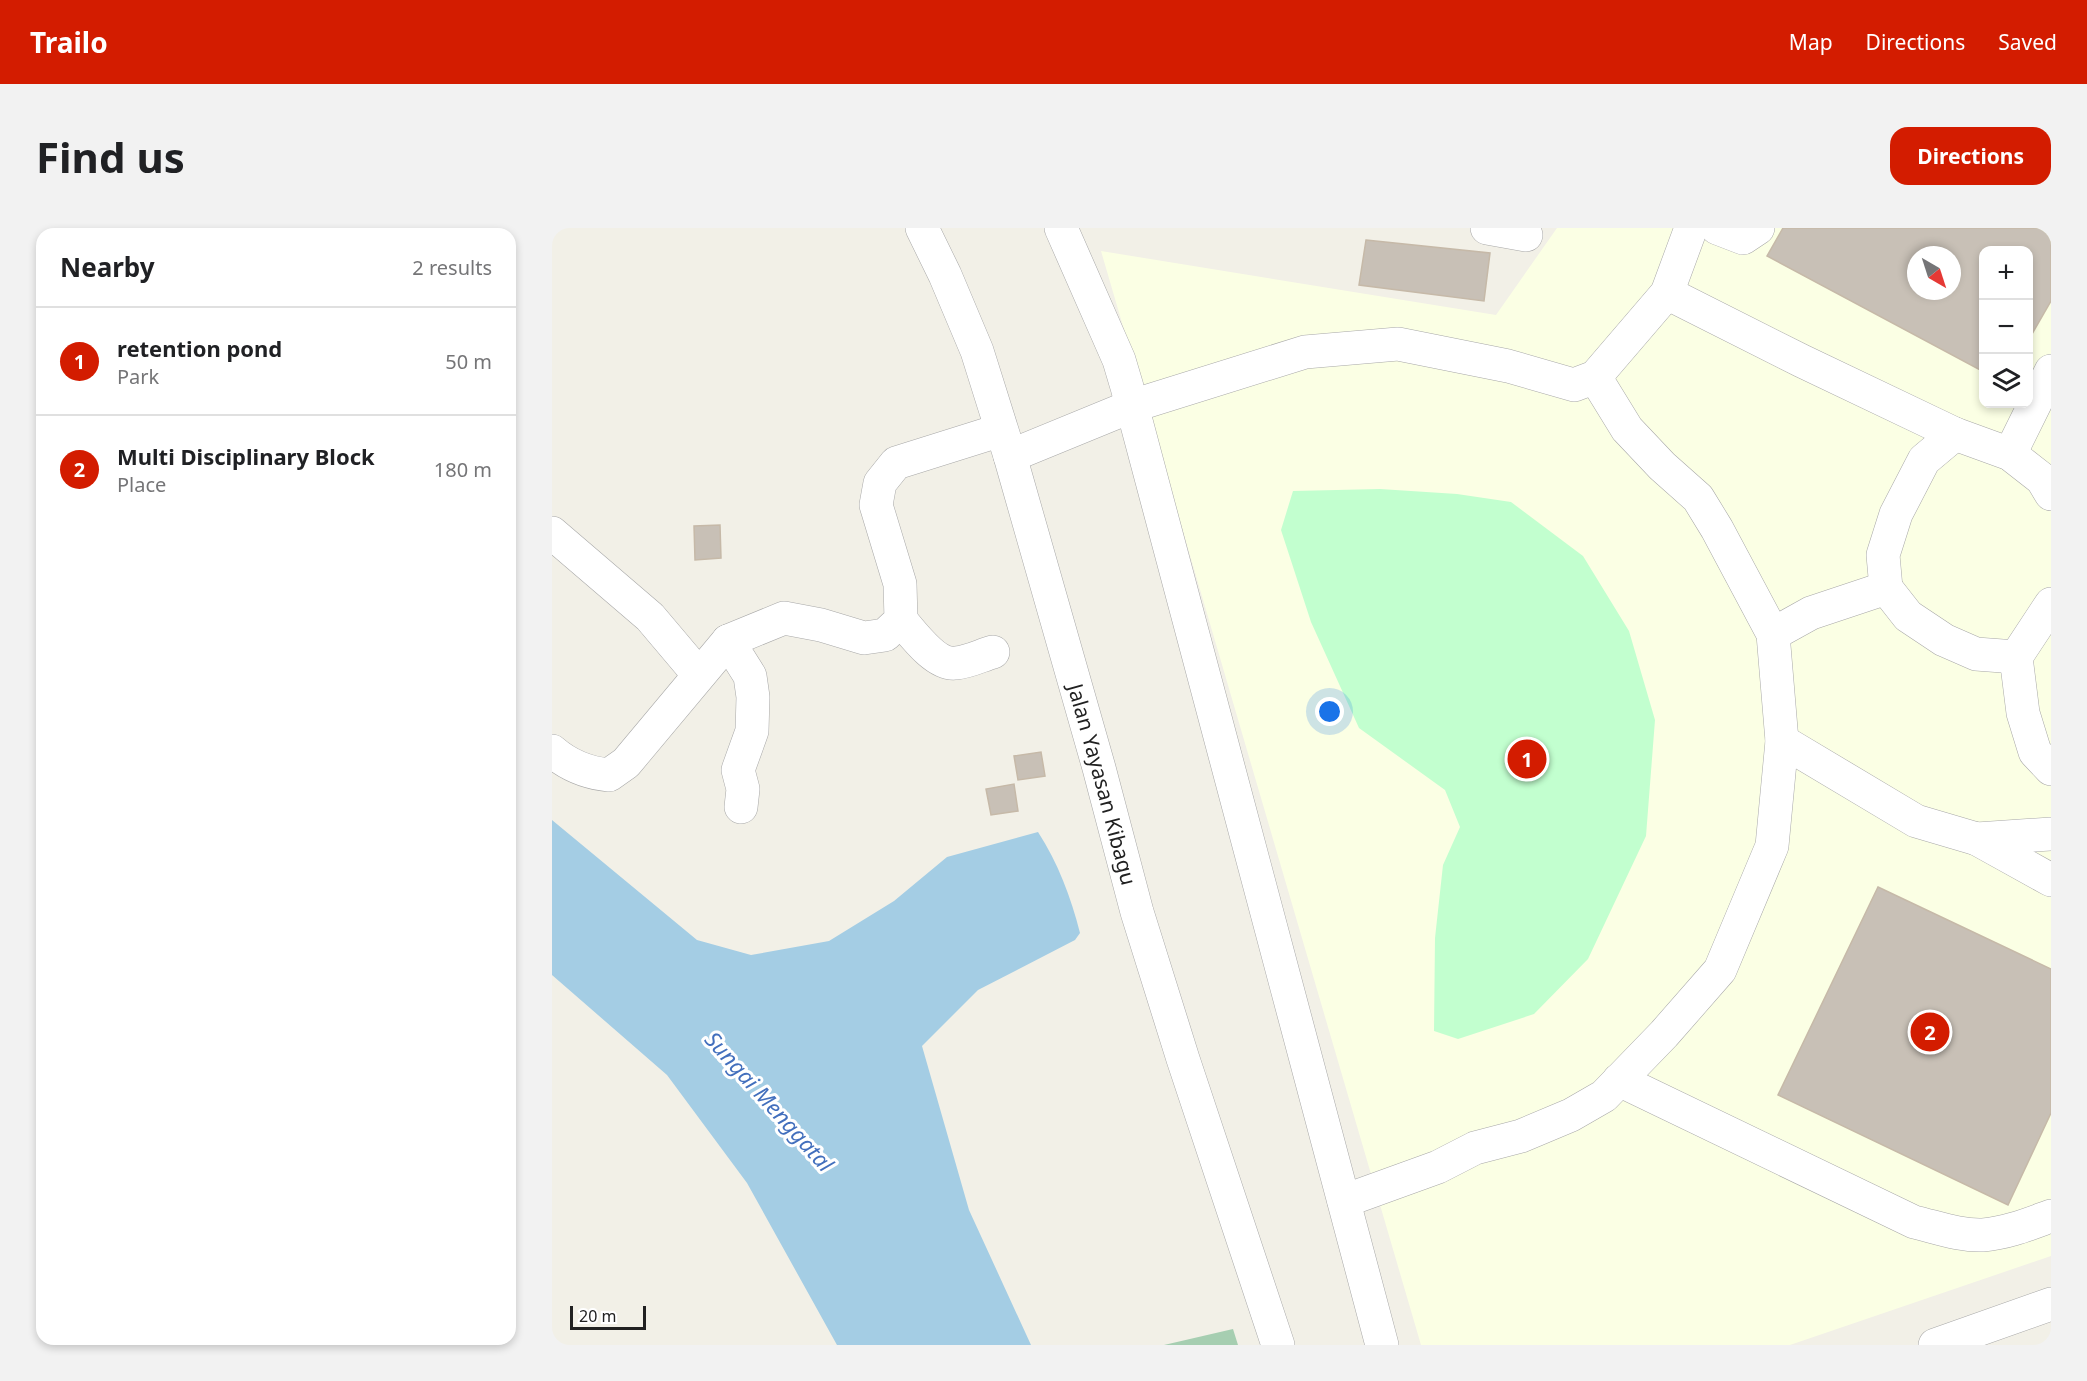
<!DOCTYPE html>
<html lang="en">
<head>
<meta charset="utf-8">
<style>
	:root { --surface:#fff; --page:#f2f2f2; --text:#202124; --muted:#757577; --line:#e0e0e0; --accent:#d31c00 }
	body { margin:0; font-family:"Noto Sans",sans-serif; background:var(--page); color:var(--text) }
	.controls { position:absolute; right:18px; top:18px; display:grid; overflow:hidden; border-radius:12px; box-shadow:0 3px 9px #0003 }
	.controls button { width:54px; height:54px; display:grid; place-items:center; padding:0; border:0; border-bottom:2px solid var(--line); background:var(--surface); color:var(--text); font:30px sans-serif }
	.compass { position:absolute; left:1355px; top:18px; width:54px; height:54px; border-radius:50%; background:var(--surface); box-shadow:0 3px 9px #0003; rotate:141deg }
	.scale { position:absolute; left:18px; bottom:15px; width:76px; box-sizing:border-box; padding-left:6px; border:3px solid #212121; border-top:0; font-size:16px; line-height:21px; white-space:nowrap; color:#212121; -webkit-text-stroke:4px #fff; paint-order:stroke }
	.you { position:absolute; left:778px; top:484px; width:21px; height:21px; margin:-15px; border:4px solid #fff; border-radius:50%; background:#1a73e8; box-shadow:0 0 0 9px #1a73e833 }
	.badge { display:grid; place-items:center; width:39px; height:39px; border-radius:50%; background:var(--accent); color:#fff; font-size:20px; font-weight:700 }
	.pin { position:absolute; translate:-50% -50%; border:3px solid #fff; box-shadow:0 2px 6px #0006 }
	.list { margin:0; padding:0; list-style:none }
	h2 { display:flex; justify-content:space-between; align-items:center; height:78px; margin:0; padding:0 24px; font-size:26px }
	h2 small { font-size:20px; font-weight:400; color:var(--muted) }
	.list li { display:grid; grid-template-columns:39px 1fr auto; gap:18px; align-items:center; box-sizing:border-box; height:108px; padding:0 24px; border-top:2px solid var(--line) }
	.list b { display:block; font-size:22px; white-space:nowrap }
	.list p { margin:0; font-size:20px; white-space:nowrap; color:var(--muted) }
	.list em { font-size:20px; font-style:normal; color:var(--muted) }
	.icon { flex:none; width:33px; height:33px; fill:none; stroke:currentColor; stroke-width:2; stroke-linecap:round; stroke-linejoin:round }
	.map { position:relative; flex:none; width:1499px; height:1117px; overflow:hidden; border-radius:18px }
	header { display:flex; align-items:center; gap:36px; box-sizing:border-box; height:84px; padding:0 30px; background:var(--accent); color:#fff }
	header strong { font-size:28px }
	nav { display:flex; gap:33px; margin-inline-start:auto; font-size:21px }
	.intro { display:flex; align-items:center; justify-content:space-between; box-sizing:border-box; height:144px; padding:0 36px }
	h1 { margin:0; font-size:42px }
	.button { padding:15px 27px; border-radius:18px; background:var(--accent); color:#fff; font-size:21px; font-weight:700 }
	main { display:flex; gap:36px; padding:0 36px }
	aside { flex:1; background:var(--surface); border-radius:18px; box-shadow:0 3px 9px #0003 }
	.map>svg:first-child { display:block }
	.education { fill:#fbffe4; fill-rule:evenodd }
	.cemetery { fill:#a6ceb1 }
	.park { fill:#c2ffcf }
	.water { fill:#a4cde4 }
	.building { fill:#c8c0b6; stroke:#c6b9a8; stroke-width:1.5; fill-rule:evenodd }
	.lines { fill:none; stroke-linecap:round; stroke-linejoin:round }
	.minor-casing { stroke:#a8a8a8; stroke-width:34 }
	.minor { stroke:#fff; stroke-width:33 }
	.labels { text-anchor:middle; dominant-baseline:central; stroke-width:6; stroke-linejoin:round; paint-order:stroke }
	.street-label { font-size:21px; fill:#212121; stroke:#fff }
	.water-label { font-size:22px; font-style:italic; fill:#426fbd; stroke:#fff }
</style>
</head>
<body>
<header>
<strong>Trailo</strong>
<nav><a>Map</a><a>Directions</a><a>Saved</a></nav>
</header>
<div class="intro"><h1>Find us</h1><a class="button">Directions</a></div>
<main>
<aside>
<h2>Nearby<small>2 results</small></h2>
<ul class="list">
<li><span class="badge">1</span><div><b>retention pond</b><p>Park</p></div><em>50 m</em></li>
<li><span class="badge">2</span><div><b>Multi Disciplinary Block</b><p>Place</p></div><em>180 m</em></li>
</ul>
</aside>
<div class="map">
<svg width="1499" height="1117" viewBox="0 0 1499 1117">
	<rect width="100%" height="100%" fill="#f2f0e7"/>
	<!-- education -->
	<path class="education" d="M1005,0h494v1028l-261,89h-369l-320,-1094 395,64zM1432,22h44v154h-44zM1364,27h36v36h-36z"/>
	<!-- cemetery -->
	<path class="cemetery" d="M681,1101l5,16h-74z"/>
	<!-- park -->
	<path class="park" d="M828,261l77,5 54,8 72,54 46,75 26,89 -9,116 -58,123 -54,55 -76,25 -24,-8 1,-93 8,-73 17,-38 -15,-37 -86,-62 -48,-106 -30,-92 12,-39z"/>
	<!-- water -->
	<path class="water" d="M0,592l145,120 54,15 78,-14 65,-40 53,-44 91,-25c20,31 33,65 42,101l-5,7 -97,50 -56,56 47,164 62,135h-194l-90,-162 -80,-108 -115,-100z"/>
	<!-- building -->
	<g class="building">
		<path d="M1231,0h268v73l-23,40v-91h-44v122l-217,-116zM1364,27h36v36h-36z"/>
		<path d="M814,12l124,13 -6,48 -125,-16z"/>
		<path d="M168,297l1,33 -26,2 -1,-34z"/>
		<path d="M489,524l4,24 -27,4 -4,-24z"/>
		<path d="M462,556l4,27 -27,4 -5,-26z"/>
		<path d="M1326,659l173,82v144l-43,92 -230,-110z"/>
	</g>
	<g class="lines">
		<!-- minor casing -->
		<g class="minor-casing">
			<g id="minor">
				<path id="s1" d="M370,0l23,47 32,76 33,105 89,312 38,144 46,147 95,286"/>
				<path d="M509,0l58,132 8,27 255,958"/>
				<path d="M935,0l39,7"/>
				<path d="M1165,0l26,10 15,-10"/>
				<path d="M1115,65l135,68 153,73 55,20 32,25 9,15"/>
				<path d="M1458,226l41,-83"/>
				<path d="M458,228l122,-50 173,-54 93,-8 110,22 66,19 21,-8 72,-84 24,-65"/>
				<path d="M0,305l98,84 49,58"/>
				<path d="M1334,360l-3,-33 13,-41 28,-54 31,-26"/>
				<path d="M1499,376l-35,53 7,56 12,39 16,17"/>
				<path d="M349,392c12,14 35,46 55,43 13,-1 26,-8 37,-11"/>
				<path d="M1221,406l38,-21 75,-25 22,28 36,24 32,14 40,3"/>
				<path d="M176,413l22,35 3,21 -1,34 -14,39 5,19 -2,18"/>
				<path d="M1230,513l134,80 61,18 74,-5"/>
				<path d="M0,523c16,14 36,22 57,24l17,-12 102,-122 56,-23 37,7 43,13 21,-3 16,-15 -1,-36 -24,-79 4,-22 16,-20 105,-33"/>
				<path d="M1425,611l74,41"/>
				<path d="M1067,852l295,142c22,5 46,14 69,13 24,-2 46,-11 68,-19"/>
				<path d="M792,973l94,-34 37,-19 46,-12 50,-21 33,-19 60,-62 56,-64 52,-124 10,-105 -9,-107 -56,-105 -19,-31 -36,-32 -35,-37 -32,-52"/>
				<path d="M1383,1117l116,-41"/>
			</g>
		</g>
		<!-- minor -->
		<use href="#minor" class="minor"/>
	</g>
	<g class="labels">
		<!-- street labels -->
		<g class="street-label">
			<text stroke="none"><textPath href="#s1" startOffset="586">Jalan Yayasan Kibagu</textPath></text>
		</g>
		<!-- water labels -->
		<g class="water-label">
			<text transform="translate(218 873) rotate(48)">Sungai Menggatal</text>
		</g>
	</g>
</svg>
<div class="controls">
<button>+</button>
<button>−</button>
<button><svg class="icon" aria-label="layers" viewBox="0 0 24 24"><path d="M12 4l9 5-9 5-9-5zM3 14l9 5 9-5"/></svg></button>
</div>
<svg class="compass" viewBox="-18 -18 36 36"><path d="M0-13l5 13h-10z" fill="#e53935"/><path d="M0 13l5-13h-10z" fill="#757577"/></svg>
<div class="scale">20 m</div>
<div class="you"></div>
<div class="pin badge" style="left:975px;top:531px">1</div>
<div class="pin badge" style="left:1378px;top:804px">2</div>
</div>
</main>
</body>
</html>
